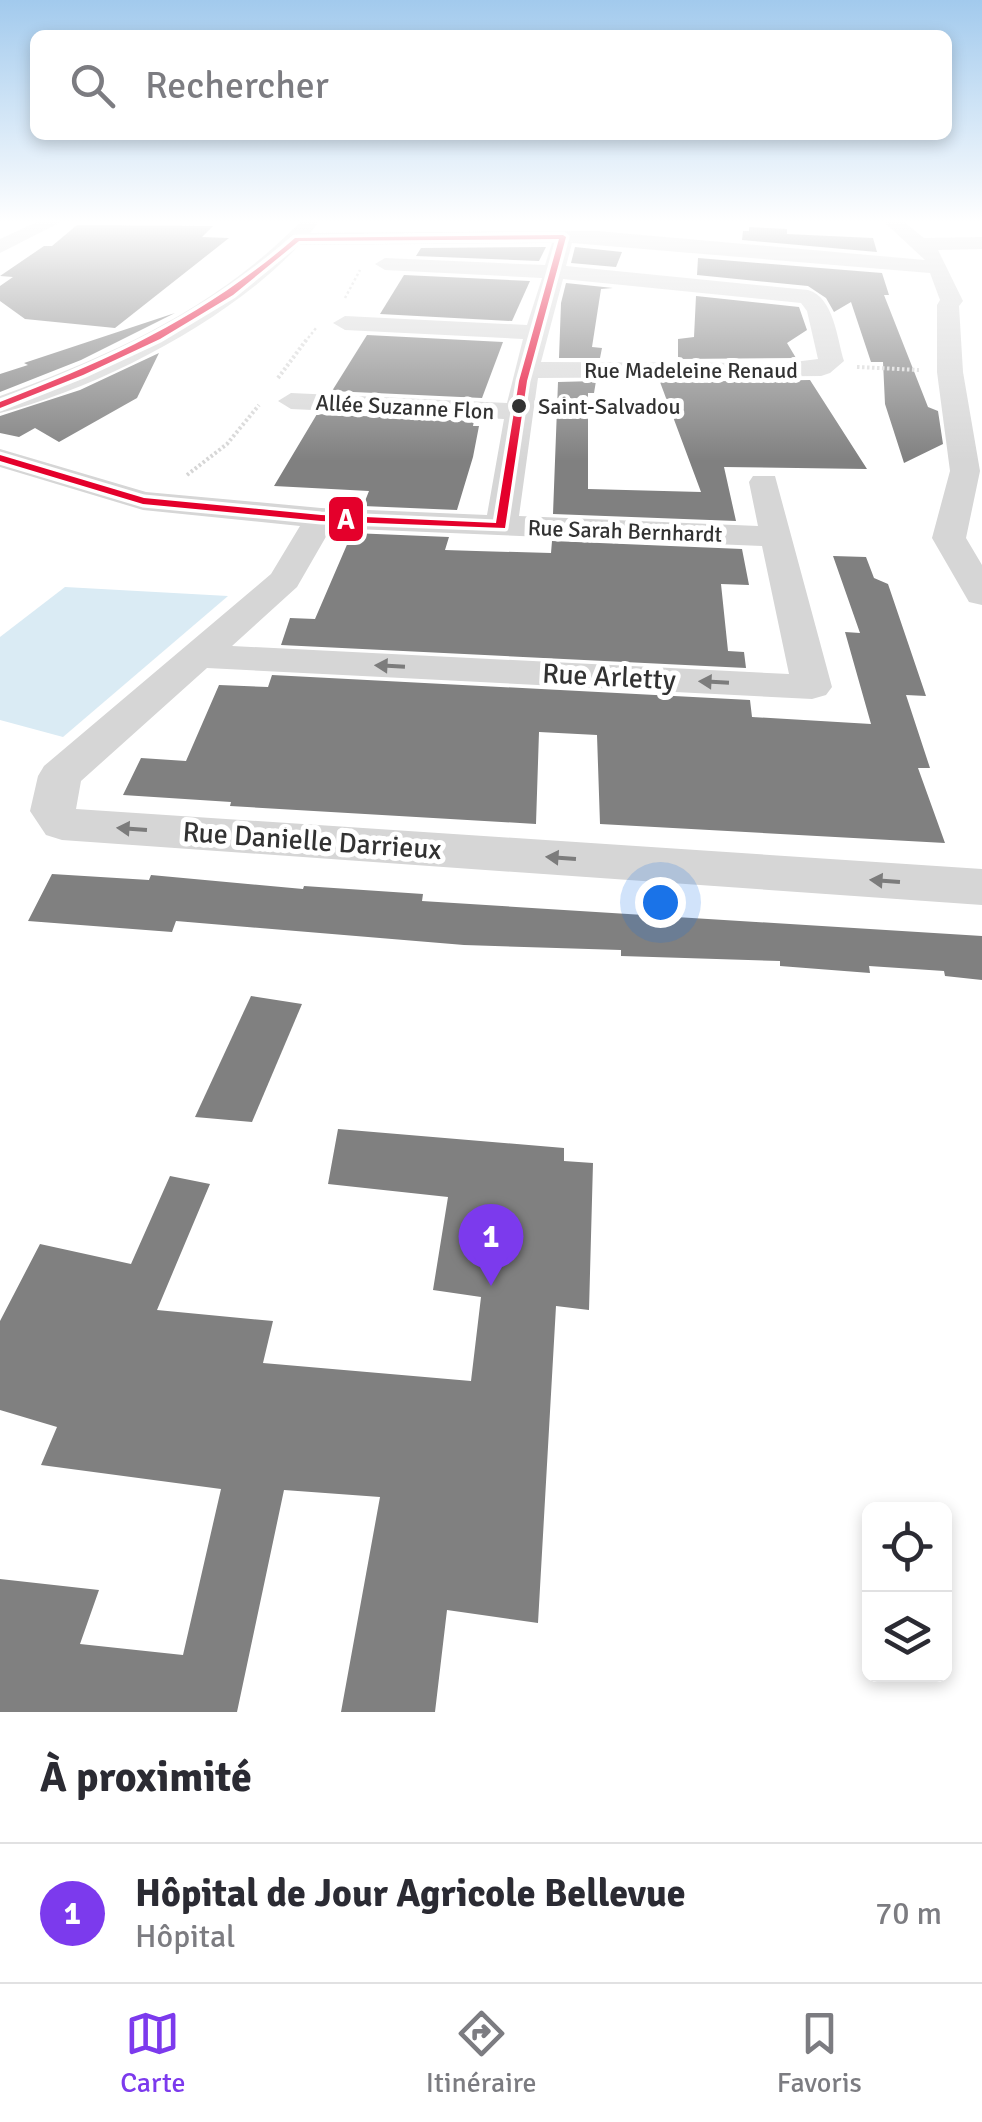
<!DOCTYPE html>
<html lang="fr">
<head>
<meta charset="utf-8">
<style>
	:root { --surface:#fff; --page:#f7f7f7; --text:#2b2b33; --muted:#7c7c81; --line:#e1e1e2; --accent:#7c3aed }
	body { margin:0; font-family:Signika,sans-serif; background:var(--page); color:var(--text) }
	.controls { position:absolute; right:30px; bottom:30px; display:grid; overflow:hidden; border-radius:15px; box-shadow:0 5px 15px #0003 }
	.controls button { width:90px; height:90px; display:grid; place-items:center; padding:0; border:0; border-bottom:2px solid var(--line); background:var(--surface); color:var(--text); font:50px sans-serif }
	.you { position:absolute; left:660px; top:902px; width:35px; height:35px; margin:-25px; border:8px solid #fff; border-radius:50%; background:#1a73e8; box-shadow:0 0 0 15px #1a73e833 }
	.badge { display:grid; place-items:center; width:65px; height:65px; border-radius:50%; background:var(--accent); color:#fff; font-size:32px; font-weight:700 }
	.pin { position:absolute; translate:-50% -82px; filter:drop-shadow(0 2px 5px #0008) }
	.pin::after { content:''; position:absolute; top:52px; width:35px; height:30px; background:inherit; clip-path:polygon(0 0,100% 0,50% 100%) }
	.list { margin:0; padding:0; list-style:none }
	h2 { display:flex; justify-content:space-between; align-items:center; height:130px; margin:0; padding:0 40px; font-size:42px }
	h2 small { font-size:32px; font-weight:400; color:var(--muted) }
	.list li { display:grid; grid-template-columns:65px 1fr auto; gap:30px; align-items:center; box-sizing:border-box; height:140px; padding:0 40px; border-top:2px solid var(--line) }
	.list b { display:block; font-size:38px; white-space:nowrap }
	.list p { margin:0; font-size:32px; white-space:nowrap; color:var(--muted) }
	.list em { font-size:32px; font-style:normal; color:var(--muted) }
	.icon { flex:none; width:55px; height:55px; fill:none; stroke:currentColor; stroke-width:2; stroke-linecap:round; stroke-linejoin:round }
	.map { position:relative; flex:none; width:982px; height:1712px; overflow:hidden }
	.search { position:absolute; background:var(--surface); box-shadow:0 5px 15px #0003; left:30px; right:30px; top:30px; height:110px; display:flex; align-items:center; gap:25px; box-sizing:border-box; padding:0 35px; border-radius:15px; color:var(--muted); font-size:38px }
	.sheet { height:270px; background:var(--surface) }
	nav { display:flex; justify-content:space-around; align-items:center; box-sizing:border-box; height:140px; border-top:2px solid var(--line); background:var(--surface); font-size:28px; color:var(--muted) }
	nav a { display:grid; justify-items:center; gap:5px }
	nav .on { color:var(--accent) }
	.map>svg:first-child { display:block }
	.water { fill:#daebf4 }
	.building { fill:#808080 }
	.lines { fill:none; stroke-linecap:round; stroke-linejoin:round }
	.path-far1 { stroke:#d6d6d6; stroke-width:2.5; stroke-dasharray:2.5 2.5; stroke-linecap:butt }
	.path { stroke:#d6d6d6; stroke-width:4; stroke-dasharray:2.5 2.5; stroke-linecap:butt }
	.minor { fill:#d6d6d6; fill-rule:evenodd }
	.bus-1-casing { stroke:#fff; stroke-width:7 }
	.bus-1 { fill:#e4002b; fill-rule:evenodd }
	.oneway { fill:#7c7c7c }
	.bus-dot { fill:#323232; stroke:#fff; stroke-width:4 }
	.labels { text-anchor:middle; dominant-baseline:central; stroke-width:10; stroke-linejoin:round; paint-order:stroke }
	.far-street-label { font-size:22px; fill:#323232; stroke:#fff }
	.far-bus-label { font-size:22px; fill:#323232; stroke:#fff; text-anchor:start }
	.street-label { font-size:28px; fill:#323232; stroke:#fff }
	.line-badge { stroke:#fff; stroke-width:4 }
	.badge-label { font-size:28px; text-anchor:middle; font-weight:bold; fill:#fff }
</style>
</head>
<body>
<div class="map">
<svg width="982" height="1712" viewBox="0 0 982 1712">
	<rect width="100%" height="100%" fill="#fff"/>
	<!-- water -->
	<path class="water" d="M65,587l163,9 -165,141 -63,-17v-83z"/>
	<!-- building -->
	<g class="building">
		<path d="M77,225l136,1 -11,11 27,1 -114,90 -90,-9 -25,-18v-15l13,-9 -13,-1 44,-30h8z"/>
		<path d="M749,227l38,2v5l86,4 4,14 -135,-12 1,-9h6z"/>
		<path d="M546,247l-7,14 -123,-5 5,-8z"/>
		<path d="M575,247l47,5 -6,15 -45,-4z"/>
		<path d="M698,258l184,15 7,22h-5l44,112 10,4 5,33 -39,19 -19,-59 -2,-42h-12l-20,-60 -17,10 -8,-14 -18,-12 -111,-11z"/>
		<path d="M404,275l126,6 -18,40 -132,-7z"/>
		<path d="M566,283l47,5 -12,1 -9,58 10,1 -2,10h-41l2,-55z"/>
		<path d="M696,296l103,11 8,23 -20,13 9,15 -118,1v-20l16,-2z"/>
		<path d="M175,313l-94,47 -81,32v-18l28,-9 -4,-2z"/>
		<path d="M367,335l136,7 -21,56 -150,-7z"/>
		<path d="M159,353l-22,45 -78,44 -24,-14 -16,9 -19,-4v-17l80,-26z"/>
		<path d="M810,380l57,89 -143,-2 12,54 -183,-7 5,-132 38,-1 -2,12h-6v96l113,3 -41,-110z"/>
		<path d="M317,414l157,7 -1,5h6l-6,31 -16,53 -94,-4 6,-15 -95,-5z"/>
		<path d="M352,533l97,4 -4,13 31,1 75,2 1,-12 190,8 7,36 -28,-1 7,67 16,1 2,16 -465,-23 9,-27 25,1z"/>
		<path d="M833,556l33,1 8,21 14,6 38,112 -20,-1 24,73h-12l27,75 -345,-19 -3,-89 -58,-3 -3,92 -306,-18 1,-4 -108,-7 18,-37 45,3 33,-76 49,2 4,-12 478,25 2,17 119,7 -26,-92 15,1z"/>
		<path d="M52,874l97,6 2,-5 152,14 1,-3 119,8 -1,7 560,35v44l-37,-4 -1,-5 -75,-5 1,7 -90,-7v-5l-159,-5v-6l-157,-5 -288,-24 -4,11 -144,-11z"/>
		<path d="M251,996l51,8 -50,118 -57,-5z"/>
		<path d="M338,1129l226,19v13l29,2 -4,147 -33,-4 -18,317 -91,-13 -12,102h-94l39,-215 -96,-7 -47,222h-237v-133l99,11 -19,54 103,11 38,-166 -180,-24 16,-38 -57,-17v-89l40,-77 91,20 39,-88 40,8 -53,126 116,11 -10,42 208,18 10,-84 -48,-7 15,-93 -120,-13z"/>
	</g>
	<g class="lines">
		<!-- path-far1 -->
		<g class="path-far1">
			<path d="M345,298l15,-28"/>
			<path d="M305,342l11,-14"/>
		</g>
		<!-- path -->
		<g class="path">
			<path d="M857,367l62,3"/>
			<path d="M278,378l29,-39"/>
			<path d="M187,475l40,-31 32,-39"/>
		</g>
		<!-- minor -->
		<g class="minor">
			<path d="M39,221h24l-63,32v-14z"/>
			<path d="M301,221h19l-10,12 287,-2 328,29 -42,-39h20l21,17 58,-1v12l-44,1 25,51 -4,5 4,66 17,99 -14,67 16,27v40l-13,-3 -37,-64 18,-67 -13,-99v-67l3,-5 -10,-27 -358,-30 -6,23 242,24c26,7 29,49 36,71l-14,12 -9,3 -283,2 -19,138 239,10 -9,-44 4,-6h22l57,211 -6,8 -14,4 -605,-31 -126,113 -5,28 906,60v36l-920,-65 -16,-5 -16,-24 8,-35 6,-10 227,-192 29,-48 -157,-16 -143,-43v-18l146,43 175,16 166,7 17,-96 -213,-10 -13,-8 13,-8 216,10 16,-64 -178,-9 -12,-7 12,-7 182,9 15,-47 -157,-8 -10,-6 10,-6 160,7 7,-22 -253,2c-67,74 -201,144 -299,168v-17c112,-41 217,-88 301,-175zM563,279l238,24 6,8 11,48 -32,4 -245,-1zM331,528l431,18 27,128 -557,-28 65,-59z"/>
		</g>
		<!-- bus-1 casing -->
		<g class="bus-1-casing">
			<path id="bus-1" d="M563,235l3,2 -39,144 -22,147 -184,-7 -178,-17 -143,-43v-6l144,43 177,17 175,8 23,-142 40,-142 -260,2 -66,54 -73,44 -77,36 -83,33v-6c112,-43 204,-85 295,-164z"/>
		</g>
		<!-- bus-1 -->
		<use href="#bus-1" class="bus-1"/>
	</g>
	<!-- one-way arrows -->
	<defs><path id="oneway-solid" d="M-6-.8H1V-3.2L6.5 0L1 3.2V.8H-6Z" transform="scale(2.5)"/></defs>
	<g class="oneway">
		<use href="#oneway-solid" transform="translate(390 666) rotate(-177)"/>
		<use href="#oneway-solid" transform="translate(714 682) rotate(-177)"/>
		<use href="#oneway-solid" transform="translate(132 829) rotate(-176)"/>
		<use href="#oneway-solid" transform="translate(561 858) rotate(-176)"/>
		<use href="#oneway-solid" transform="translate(885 881) rotate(-176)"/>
	</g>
	<!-- sky -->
	<linearGradient id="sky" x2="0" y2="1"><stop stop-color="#a2caed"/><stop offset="0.48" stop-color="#fff"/><stop offset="1" stop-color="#fff" stop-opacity="0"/></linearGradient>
	<rect width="982" height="461" fill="url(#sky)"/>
	<!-- markers -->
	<circle class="bus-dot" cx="519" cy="406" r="9"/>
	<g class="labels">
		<!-- far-street labels -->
		<g class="far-street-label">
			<text x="691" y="370">Rue Madeleine Renaud</text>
			<text transform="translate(405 407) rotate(3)">Allée Suzanne Flon</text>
			<text transform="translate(625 531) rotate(2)">Rue Sarah Bernhardt</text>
		</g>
		<!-- far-bus labels -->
		<g class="far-bus-label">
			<text x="538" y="406">Saint-Salvadou</text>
		</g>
		<!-- street labels -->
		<g class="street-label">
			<text transform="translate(609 677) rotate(3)">Rue Arletty</text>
			<text transform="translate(312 841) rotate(4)">Rue Danielle Darrieux</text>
		</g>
	</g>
	<rect class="line-badge" x="327" y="495" width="38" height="48" rx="10" fill="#e4002b"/>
	<g class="badge-label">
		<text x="346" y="529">A</text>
	</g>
</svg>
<div class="controls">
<button><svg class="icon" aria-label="locate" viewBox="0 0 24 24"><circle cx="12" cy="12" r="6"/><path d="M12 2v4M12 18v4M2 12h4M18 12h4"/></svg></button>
<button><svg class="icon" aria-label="layers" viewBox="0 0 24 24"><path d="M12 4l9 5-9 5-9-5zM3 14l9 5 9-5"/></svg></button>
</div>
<div class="you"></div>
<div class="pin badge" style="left:491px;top:1286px">1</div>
<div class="search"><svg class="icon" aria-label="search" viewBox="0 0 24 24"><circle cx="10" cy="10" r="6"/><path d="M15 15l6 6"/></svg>Rechercher</div>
</div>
<section class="sheet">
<h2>À proximité<small></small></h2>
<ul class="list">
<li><span class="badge">1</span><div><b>Hôpital de Jour Agricole Bellevue</b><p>Hôpital</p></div><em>70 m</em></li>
</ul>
</section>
<nav>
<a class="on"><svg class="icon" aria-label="map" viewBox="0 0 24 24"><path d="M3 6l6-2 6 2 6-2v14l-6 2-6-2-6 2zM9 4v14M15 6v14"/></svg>Carte</a>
<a><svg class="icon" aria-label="directions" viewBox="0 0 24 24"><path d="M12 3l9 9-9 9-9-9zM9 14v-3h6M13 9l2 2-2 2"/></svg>Itinéraire</a>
<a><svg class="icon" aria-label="saved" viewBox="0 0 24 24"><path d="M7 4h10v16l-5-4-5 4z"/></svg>Favoris</a>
</nav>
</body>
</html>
